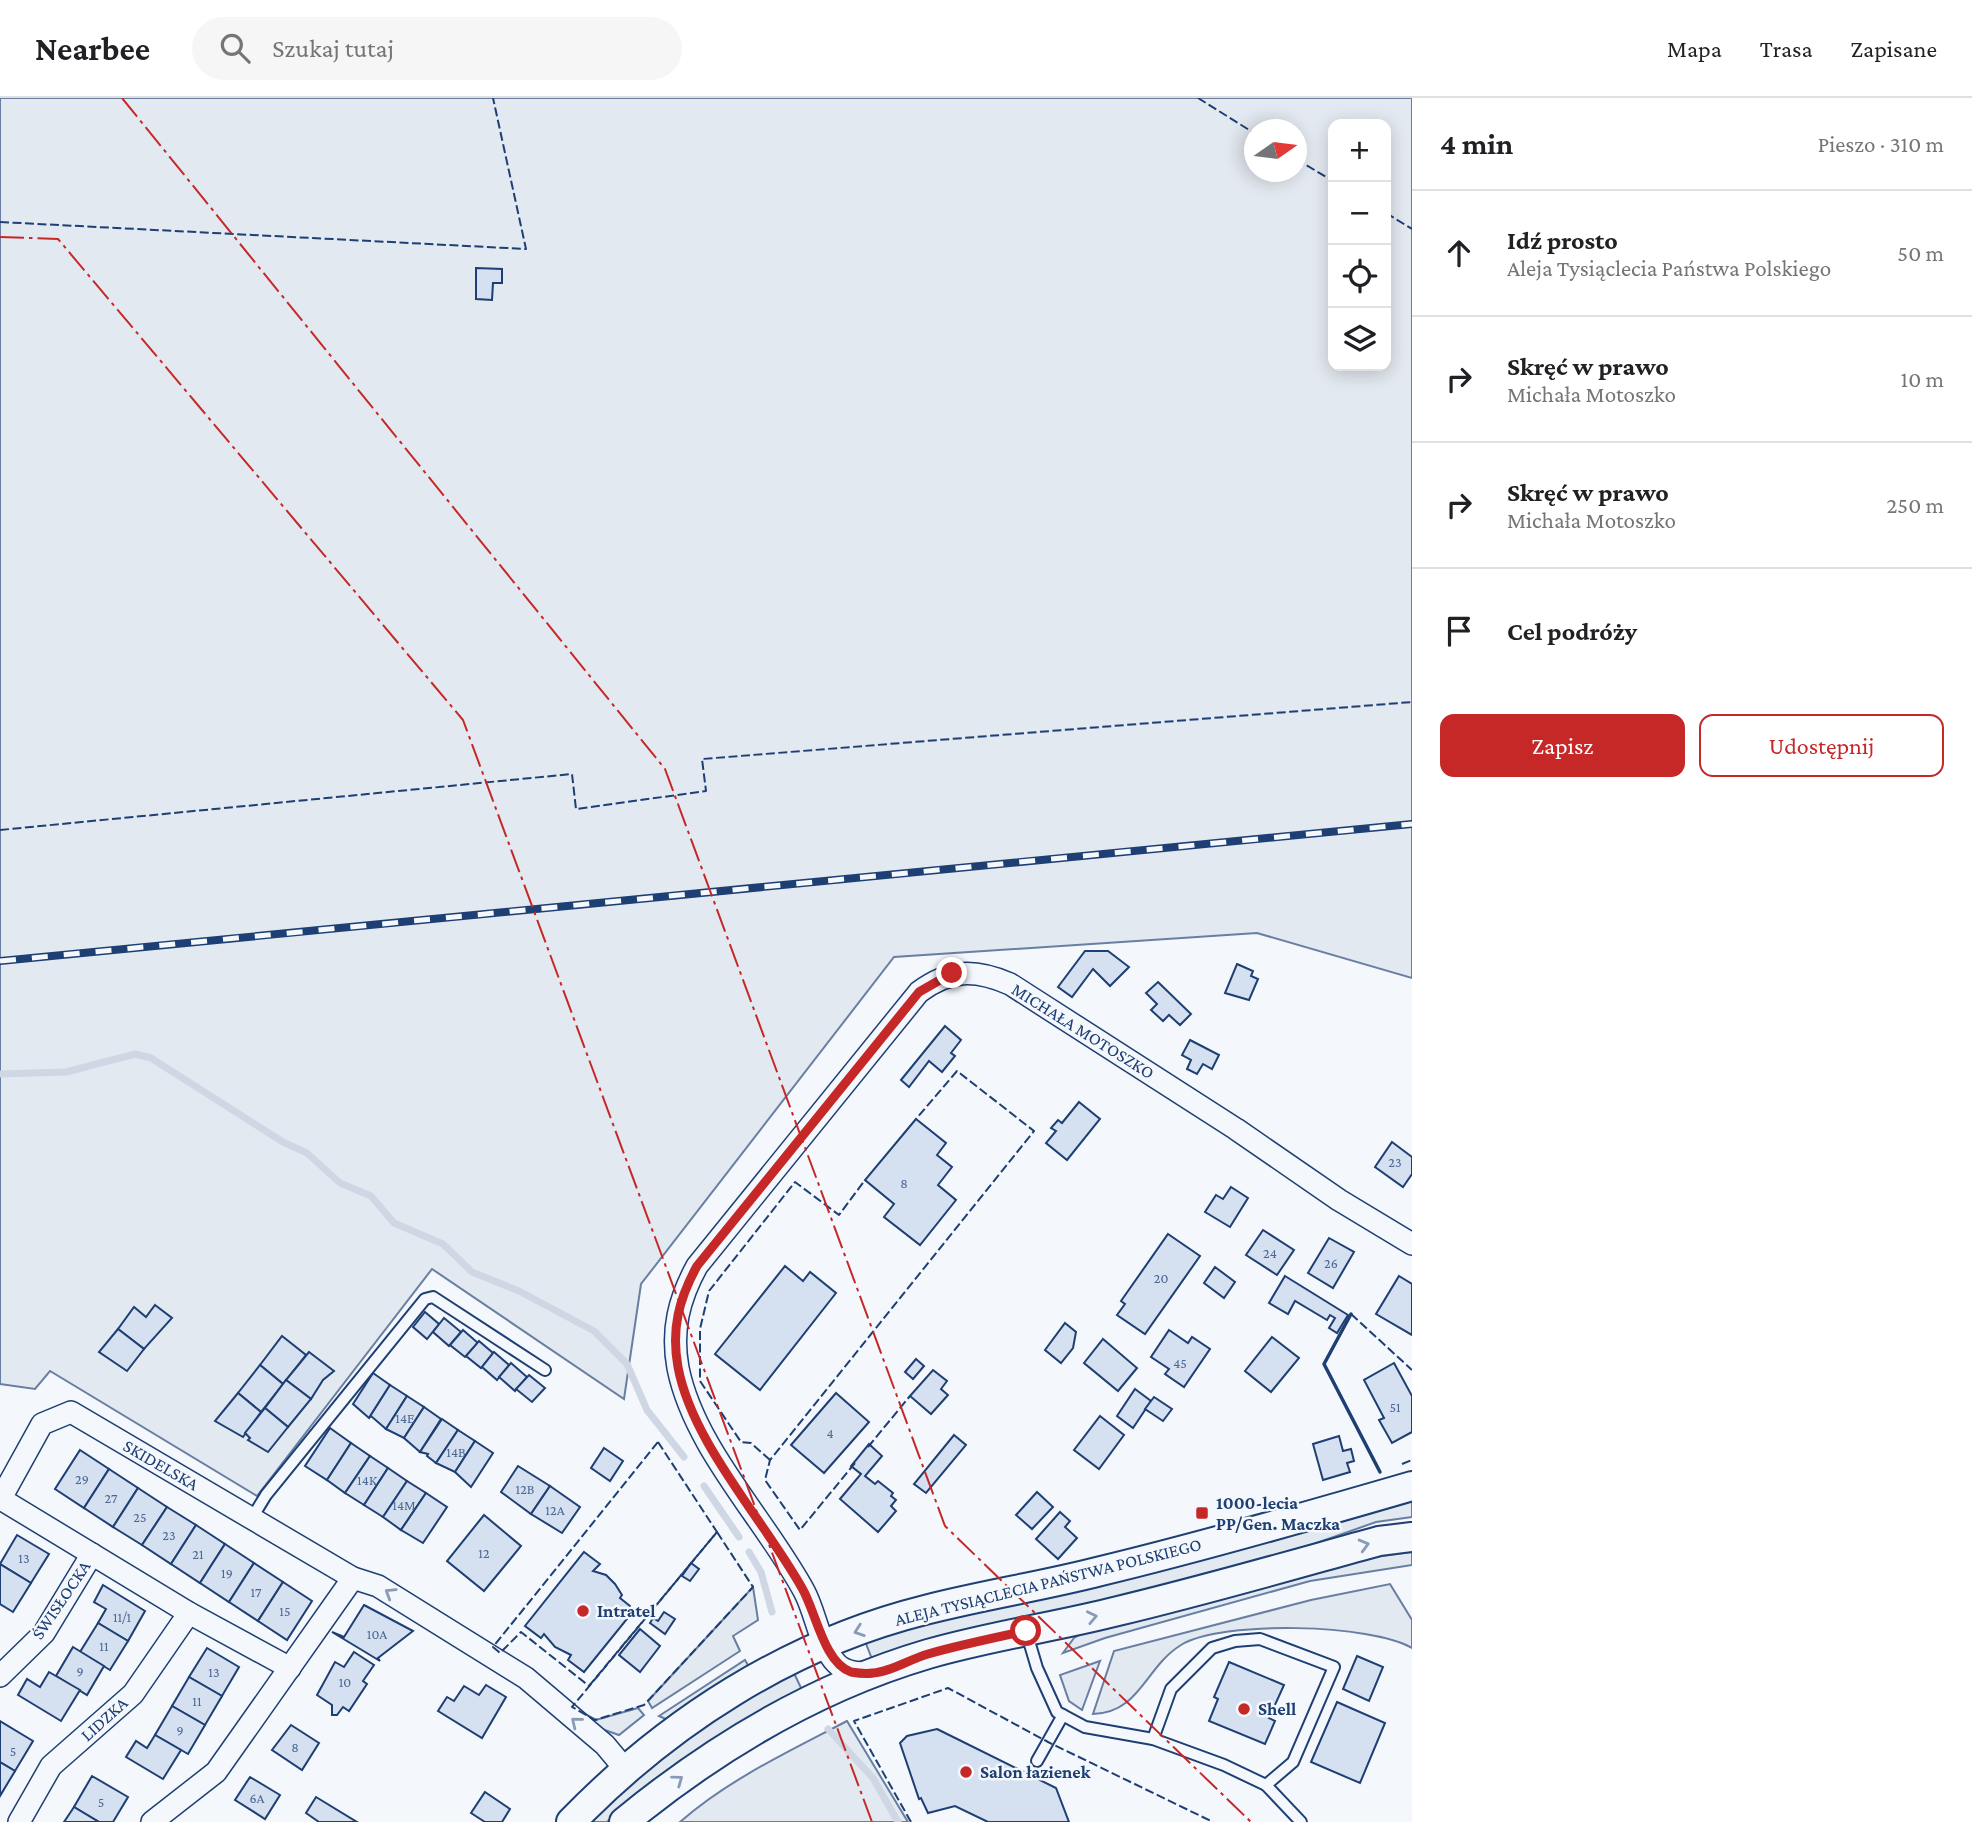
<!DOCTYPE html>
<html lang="pl">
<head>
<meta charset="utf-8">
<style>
	:root { --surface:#fff; --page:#f6f6f6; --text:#202124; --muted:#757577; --line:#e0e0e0; --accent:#c62828 }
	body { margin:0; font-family:"Crimson Pro",serif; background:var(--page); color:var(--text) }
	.controls { position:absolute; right:21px; top:21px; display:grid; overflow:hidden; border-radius:14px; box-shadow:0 4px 18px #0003 }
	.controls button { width:63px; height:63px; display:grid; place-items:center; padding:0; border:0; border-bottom:2px solid var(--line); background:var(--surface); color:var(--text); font:35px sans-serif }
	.compass { position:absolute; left:1244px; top:21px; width:63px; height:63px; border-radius:50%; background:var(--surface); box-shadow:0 4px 18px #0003; rotate:76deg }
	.stop { position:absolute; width:21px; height:21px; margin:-16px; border:5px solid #c62828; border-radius:50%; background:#fff }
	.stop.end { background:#c62828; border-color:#fff; box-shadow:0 2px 7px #0008 }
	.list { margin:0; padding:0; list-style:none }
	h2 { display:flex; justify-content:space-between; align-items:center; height:91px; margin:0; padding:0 28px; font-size:30px }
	h2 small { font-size:23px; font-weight:400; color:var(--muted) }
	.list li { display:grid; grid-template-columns:46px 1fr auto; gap:21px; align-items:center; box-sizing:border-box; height:126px; padding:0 28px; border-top:2px solid var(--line) }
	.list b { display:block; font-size:26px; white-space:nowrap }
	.list p { margin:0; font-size:23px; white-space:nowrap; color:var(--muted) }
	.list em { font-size:23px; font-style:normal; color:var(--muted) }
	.actions { display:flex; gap:14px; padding:21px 28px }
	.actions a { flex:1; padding:16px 0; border:2px solid var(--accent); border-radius:14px; text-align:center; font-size:24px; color:var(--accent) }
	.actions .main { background:var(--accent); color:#fff }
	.icon { flex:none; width:38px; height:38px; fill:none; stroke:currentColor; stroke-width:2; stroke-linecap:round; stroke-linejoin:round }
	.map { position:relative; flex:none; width:1412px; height:1724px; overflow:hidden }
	header { display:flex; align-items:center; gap:42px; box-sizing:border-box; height:98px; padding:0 35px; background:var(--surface); border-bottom:2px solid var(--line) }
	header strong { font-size:33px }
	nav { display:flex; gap:38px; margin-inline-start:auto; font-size:24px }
	.search { width:490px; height:63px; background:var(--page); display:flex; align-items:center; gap:18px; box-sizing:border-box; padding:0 24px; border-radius:38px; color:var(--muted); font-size:26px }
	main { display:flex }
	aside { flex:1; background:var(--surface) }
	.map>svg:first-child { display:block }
	.green { fill:#e3e9f0; stroke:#687fa3; stroke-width:2; fill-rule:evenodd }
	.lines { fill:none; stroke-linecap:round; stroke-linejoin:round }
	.stream { stroke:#cfd7e4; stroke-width:7 }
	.building { fill:#d5e0f0; stroke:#1d3f73; stroke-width:2 }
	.lane-casing { stroke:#1d3f73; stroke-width:14 }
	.street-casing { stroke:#1d3f73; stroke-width:24 }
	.secondary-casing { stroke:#1d3f73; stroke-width:32 }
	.lane { stroke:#f4f7fb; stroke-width:10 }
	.street { stroke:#f4f7fb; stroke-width:21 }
	.secondary { stroke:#f4f7fb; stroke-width:28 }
	.rail-casing { stroke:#1d3f73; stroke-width:8 }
	.rail { stroke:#f4f7fb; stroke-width:5; stroke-dasharray:16; stroke-linecap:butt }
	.fence { stroke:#1d3f73; stroke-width:2; stroke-dasharray:9 3.5; stroke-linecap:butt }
	.wall { stroke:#1d3f73; stroke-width:3.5 }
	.power { stroke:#c62828; stroke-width:2; stroke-dasharray:24 5 3.5 5; stroke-linecap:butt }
	.oneway { stroke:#889bb7 }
	.route { stroke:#c62828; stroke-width:9 }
	.poi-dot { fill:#c62828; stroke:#f4f7fb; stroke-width:2.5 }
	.labels { text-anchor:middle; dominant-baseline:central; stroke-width:5; stroke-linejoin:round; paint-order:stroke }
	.number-label { font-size:14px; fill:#4b6792 }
	.street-label { font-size:18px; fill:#1d3f73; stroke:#f4f7fb }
	.poi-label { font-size:18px; font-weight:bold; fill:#1d3f73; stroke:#f4f7fb; text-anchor:start }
</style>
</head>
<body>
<header>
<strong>Nearbee</strong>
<div class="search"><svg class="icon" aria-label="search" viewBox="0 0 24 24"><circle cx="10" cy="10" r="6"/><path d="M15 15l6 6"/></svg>Szukaj tutaj</div>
<nav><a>Mapa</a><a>Trasa</a><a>Zapisane</a></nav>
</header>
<main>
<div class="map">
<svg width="1412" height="1724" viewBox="0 0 1412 1724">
	<rect width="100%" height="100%" fill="#f4f7fb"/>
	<!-- green -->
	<g class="green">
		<path d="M0,0h1412v880l-155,-45 -363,24 -253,327 -17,115 -192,-130 -175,227 -207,-125 -15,18 -35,-5zM1333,26h53v242h-53zM1254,32h42v42h-42z"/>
		<path d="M1412,1402v17l-36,5 -65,23 -117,32 -322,82 -7,-18 28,-11z"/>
		<path d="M1412,1454v13l-102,16 -205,57 -42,15 11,-15 12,-7 281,-73z"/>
		<path d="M1390,1486l22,36v28c-39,-24 -191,-28 -231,-3 -36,22 -41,68 -88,69l21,-63 197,-51z"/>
		<path d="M753,1489l5,33 -25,16 7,15 -88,57 -4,-7z"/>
		<path d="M745,1562l4,7 -81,53 -9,-4z"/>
		<path d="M1100,1563l-18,49 -13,-9 -9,-26z"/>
		<path d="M793,1573l9,19 -184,121 -11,11h-15c57,-65 127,-108 201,-151z"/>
		<path d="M572,1609l24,13 42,-12 6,7 -25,20 -20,-7z"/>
		<path d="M847,1623l61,101h-228c49,-43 110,-71 167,-101z"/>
	</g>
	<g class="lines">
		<!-- stream -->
		<g class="stream">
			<path d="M0,976l66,-2 69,-18 16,4 132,84 24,11 33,30 31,13 23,27 49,21 29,28 47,19 75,40 33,33 20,46 37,47"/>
			<path d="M704,1388l35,51"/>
			<path d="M749,1454l12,20 11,40"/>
			<path d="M828,1631l45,49 25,44"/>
		</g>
	</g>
	<!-- building -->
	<g class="building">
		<path d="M476,170l26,1v14h-9l-1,17 -16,-1z"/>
		<path d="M1085,853h23l21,16 -19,19 -17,-17 -21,28 -14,-10z"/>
		<path d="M1237,866l16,7 -2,5 7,3 -9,21 -24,-7z"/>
		<path d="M1158,884l33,32 -11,11 -11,-10 -6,6 -12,-11 6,-6 -11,-11z"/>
		<path d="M945,928l16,14 -10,13 4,3 -13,16 -13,-11 -20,26 -8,-7z"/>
		<path d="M1190,942l29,15 -7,14 -9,-5 -6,10 -10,-5 4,-9 -9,-5z"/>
		<path d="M1079,1004l21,17 -33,41 -21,-17 10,-12 -5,-3 7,-8 4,3z"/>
		<path d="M916,1021l30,24 -9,12 15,12 -14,18 18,15 -36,45 -36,-28 10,-13 -29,-24z"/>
		<path d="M1392,1044l20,15v17l-9,13 -28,-20z"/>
		<path d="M1231,1089l17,11 -18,29 -25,-15 11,-17 7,4z"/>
		<path d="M1263,1132l31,20 -17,25 -31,-20z"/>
		<path d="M1168,1136l32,22 -55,78 -28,-19 8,-11 -4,-3z"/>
		<path d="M1329,1140l25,14 -21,36 -25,-15z"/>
		<path d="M785,1168l18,15 7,-9 26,21 -76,97 -45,-36z"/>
		<path d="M1215,1169l20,15 -11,16 -20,-15z"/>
		<path d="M1285,1178l63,39 -11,18 -8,-5 6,-10 -5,-3 -3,5 -32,-19 -7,13 -19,-11z"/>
		<path d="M1399,1178l13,8v51l-36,-21z"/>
		<path d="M155,1207l17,13 -28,31 -26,-20 16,-22 12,10z"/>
		<path d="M425,1214l14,12 -12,15 -14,-12z"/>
		<path d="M444,1220l17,14 -12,14 -16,-14z"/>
		<path d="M1065,1225l11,9 -3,16 -12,15 -16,-13z"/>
		<path d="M118,1231l26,20 -17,22 -28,-19z"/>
		<path d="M463,1232l15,13 -13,14 -15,-12z"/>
		<path d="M1169,1232l19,13 4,-6 18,12 -26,38 -19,-13 4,-5 -18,-12z"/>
		<path d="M282,1238l24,19 -23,29 -23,-19z"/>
		<path d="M1272,1239l27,21 -28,34 -26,-21z"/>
		<path d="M1103,1241l34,29 -19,23 -34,-28z"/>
		<path d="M479,1243l14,12 -12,15 -15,-12z"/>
		<path d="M309,1254l25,19 -11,9 -12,19 -25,-19z"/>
		<path d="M494,1254l15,13 -12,15 -15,-13z"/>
		<path d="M916,1261l8,7 -11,13 -8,-7z"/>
		<path d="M511,1265l16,14 -12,14 -16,-14z"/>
		<path d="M1394,1265l18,33v36l-20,11 -13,-23 5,-2 -20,-38z"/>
		<path d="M260,1267l23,19 -22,28 -23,-19z"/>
		<path d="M933,1272l14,11 -6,8 7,6 -17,19 -21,-18z"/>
		<path d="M373,1275l17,12 -21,33 -16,-14z"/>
		<path d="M529,1277l16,13 -13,14 -16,-13z"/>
		<path d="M286,1282l25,19 -23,28 -23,-19z"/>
		<path d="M390,1287l17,11 -21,33 -15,-13 -2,2z"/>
		<path d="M1135,1291l16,12 -18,27 -16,-12z"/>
		<path d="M238,1295l23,19 -18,25 -28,-16z"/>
		<path d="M836,1295l33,29 -45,51 -33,-28z"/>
		<path d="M407,1298l17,11 -20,31 -18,-9z"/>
		<path d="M1154,1299l18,12 -9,12 -18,-12z"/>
		<path d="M424,1309l17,12 -21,33 -16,-14z"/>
		<path d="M265,1310l23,19 -20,25 -20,-12 2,-2 -5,-5z"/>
		<path d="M1100,1318l24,19 -25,34 -25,-19z"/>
		<path d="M442,1321l16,11 -22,33 -9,-7 1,-2 -8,-2z"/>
		<path d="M330,1330l21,15 -24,37 -22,-14z"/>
		<path d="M458,1332l17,11 -20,31 -19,-9z"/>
		<path d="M954,1337l12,10 -40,48 -12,-9z"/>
		<path d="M1339,1338l4,15 8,-2 3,12 -7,2 3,9 -27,8 -10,-36z"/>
		<path d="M475,1343l18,12 -22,34 -16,-15z"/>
		<path d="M351,1345l19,13 -25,37 -18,-13z"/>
		<path d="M869,1346l13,12 -17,20 10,8 3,-3 15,12 -2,3 5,4 -5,6 5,5 -18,21 -38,-33 21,-25 -10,-8z"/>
		<path d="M604,1350l19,13 -13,20 -19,-13z"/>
		<path d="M80,1352l29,19 -25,39 -29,-19z"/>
		<path d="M370,1358l18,12 -24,37 -19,-12z"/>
		<path d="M518,1368l32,20 -19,28 -30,-22z"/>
		<path d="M388,1370l19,13 -24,36 -19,-12z"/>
		<path d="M109,1371l29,19 -25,39 -29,-19z"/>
		<path d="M407,1383l19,12 -25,37 -18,-13z"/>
		<path d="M550,1388l30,21 -18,26 -31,-19z"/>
		<path d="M138,1390l29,19 -25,38 -29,-18z"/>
		<path d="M1037,1394l16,15 -21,22 -16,-14z"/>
		<path d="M426,1395l21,14 -24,36 -22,-13z"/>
		<path d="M167,1409l29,18 -25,39 -29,-19z"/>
		<path d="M1060,1414l10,9 -5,6 12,11 -19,21 -22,-20z"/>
		<path d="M484,1417l37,31 -37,45 -37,-30z"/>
		<path d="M196,1427l29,19 -25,39 -29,-19z"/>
		<path d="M17,1437l32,19 -18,29 -31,-19z"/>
		<path d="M225,1446l29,19 -25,39 -29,-19z"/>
		<path d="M584,1454l16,12 -7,7 13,4 9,9 7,11 -2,3 10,8 1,8 -47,58 -16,-12 3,-5 -16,-8 -11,-13 -3,4 -16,-12z"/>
		<path d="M254,1465l29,19 -25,39 -29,-19z"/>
		<path d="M691,1465l8,6 -9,12 -8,-5z"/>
		<path d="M0,1466l31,19 -18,29 -13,-8z"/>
		<path d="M283,1484l29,19 -25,39 -29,-19z"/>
		<path d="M103,1487l42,26 -17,30 -30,-18 8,-14 -12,-7z"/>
		<path d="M364,1507l49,26 -35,27 2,3 -48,-29 12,5z"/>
		<path d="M664,1514l11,7 -10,15 -15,-11 3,-5 5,3z"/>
		<path d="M98,1525l30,18 -18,29 -30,-18z"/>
		<path d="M640,1531l20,17 -20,26 -21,-17z"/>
		<path d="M73,1549l31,19 -17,29 -31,-19z"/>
		<path d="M207,1550l32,19 -17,29 -33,-19z"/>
		<path d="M354,1554l20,13 -11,16 4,3 -18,27 -6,-4 -6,8h-5v-10l-15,-10 18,-33 9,5z"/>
		<path d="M1357,1558l26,11 -14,34 -26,-12z"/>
		<path d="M1229,1564l55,23 -15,33 6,3 -10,23 -56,-23 9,-22 -4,-2z"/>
		<path d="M49,1574l31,18 -19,31 -43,-26 9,-16 13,8z"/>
		<path d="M189,1579l33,19 -17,29 -33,-19z"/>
		<path d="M486,1587l20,12 -24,41 -44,-27 9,-14 7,4 10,-15 15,9z"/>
		<path d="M1337,1604l48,21 -25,60 -49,-21z"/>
		<path d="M172,1608l33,19 -17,29 -33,-19z"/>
		<path d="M0,1623l33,20 -18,30 -15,-9z"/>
		<path d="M291,1627l28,18 -17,27 -30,-20z"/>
		<path d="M937,1631l119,59 13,34h-81l-33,-16 -27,7 -7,-15 -2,1 -19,-56 7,-7z"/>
		<path d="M155,1637l26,15 -18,29 -37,-22 10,-16 11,7z"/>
		<path d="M0,1664l15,9 -15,25z"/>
		<path d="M92,1678l36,21 -15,25h-14l-25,-15z"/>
		<path d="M250,1679l30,18 -15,24 -30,-19z"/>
		<path d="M485,1694l25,17 -8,13h-17l-14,-9z"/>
		<path d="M316,1699l41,25h-38l-13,-9z"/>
		<path d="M74,1709l25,15h-35z"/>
	</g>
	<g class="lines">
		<!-- lane casing -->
		<g class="lane-casing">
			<g id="lane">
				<path d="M252,1420l14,-23 159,-196 8,-2 112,73"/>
				<path d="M1026,1533l11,37 20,44 28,15 68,12 71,26 42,20 35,37"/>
				<path d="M1153,1641l18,-50 41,-41 23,-7 25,-2 74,28 -41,95 -27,23"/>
				<path d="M1037,1663l26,-46"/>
			</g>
		</g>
		<!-- street casing -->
		<g class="street-casing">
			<g id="street">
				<path d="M1,1401l188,114 101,55"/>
				<path d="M0,1402l42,-76 29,-12 282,166 25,8 148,92 79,67 20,24"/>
				<path d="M871,1575c-12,0 -26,0 -35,-10 -17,-18 -20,-50 -32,-72 -39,-72 -110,-143 -126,-223 -7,-38 1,-69 19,-102l222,-274c31,-23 56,-23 91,-8l226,145 103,71 73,44"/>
				<path d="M0,1578l44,-43 48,-79"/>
				<path d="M19,1724l32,-56 82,-72 56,-81"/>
				<path d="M152,1724l64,-50 137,-194"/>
			</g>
		</g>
		<!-- secondary casing -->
		<g class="secondary-casing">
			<g id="secondary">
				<path d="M571,1724c97,-100 218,-178 354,-212 58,-15 118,-24 176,-39 104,-25 208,-55 311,-85"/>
				<path d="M624,1724c89,-73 192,-135 304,-168 62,-18 127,-27 190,-43 88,-21 174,-46 261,-70l33,-4"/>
			</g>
		</g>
		<!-- lane -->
		<use href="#lane" class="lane"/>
		<!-- street -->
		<use href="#street" class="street"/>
		<!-- secondary -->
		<use href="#secondary" class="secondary"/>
		<!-- rail casing -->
		<g class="rail-casing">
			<path id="rail" d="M0,863l1412,-137"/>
		</g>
		<!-- rail -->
		<use href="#rail" class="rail"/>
		<!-- fence -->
		<g class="fence">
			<path d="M1198,0l56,35"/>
			<path d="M1296,61l37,22"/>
			<path d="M1386,115l26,16"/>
			<path d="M0,124l526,27 -33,-151"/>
			<path d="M0,732l572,-56 4,35 130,-18 -4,-32 710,-57"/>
			<path d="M1351,1216l61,56"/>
			<path d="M658,1344l59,90 -128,154 -68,-54 -21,21 -7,-6z"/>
			<path d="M868,1349l42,-51"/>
			<path d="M770,1362l-19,-17 -10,-1 -41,-61v-52l9,-38 86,-109 44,33 26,-35"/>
			<path d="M855,1365l-55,67 -35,-50 5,-20 264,-329 -77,-60 -41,48"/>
			<path d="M1402,1366l10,-4"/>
			<path d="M717,1434l36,55 -109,118 -49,15 -23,-13z"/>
			<path d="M911,1724l-57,-101 94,-33 100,54 165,80"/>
		</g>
		<!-- wall -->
		<path class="wall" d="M1351,1216l-27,50 56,108"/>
		<!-- power -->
		<g class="power">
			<path d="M122,0l543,671 280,757 306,296"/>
			<path d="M0,139l58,2 405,481 409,1102"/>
		</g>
	</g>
	<!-- one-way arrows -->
	<defs><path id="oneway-chevron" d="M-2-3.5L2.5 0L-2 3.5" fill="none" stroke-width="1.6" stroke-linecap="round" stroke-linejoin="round" transform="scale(1.75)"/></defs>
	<g class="oneway">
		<use href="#oneway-chevron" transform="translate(1364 1447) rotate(-15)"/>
		<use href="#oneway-chevron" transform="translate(390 1495) rotate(-148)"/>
		<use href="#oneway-chevron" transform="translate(1092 1519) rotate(-12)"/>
		<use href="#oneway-chevron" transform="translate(859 1533) rotate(161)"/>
		<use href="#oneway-chevron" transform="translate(576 1624) rotate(-141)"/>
		<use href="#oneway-chevron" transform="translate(678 1682) rotate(-36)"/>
	</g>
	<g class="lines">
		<!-- route -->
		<path class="route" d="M952,875l-33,19 -222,274c-18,33 -26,63 -19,101 14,76 86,153 124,221 14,24 22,75 49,84 6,1 16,2 22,1 18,-1 37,-14 55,-19 32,-9 65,-16 98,-23"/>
	</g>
	<!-- markers -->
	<g class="poi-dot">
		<rect x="1195" y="1408" width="14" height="14" rx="3.5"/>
		<circle cx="583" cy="1513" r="7"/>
		<circle cx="1244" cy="1611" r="7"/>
		<circle cx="966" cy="1674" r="7"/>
	</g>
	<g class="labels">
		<!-- number labels -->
		<g class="number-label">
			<text x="1395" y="1064">23</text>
			<text x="904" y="1085">8</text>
			<text x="1270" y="1155">24</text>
			<text x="1331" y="1165">26</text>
			<text x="1161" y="1180">20</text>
			<text x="1180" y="1265">45</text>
			<text x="1395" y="1309">51</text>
			<text x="405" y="1320">14E</text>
			<text x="830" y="1335">4</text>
			<text x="456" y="1354">14B</text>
			<text x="82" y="1381">29</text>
			<text x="367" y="1382">14K</text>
			<text x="525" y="1391">12B</text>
			<text x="111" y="1400">27</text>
			<text x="404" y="1407">14M</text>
			<text x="555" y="1412">12A</text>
			<text x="140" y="1419">25</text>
			<text x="169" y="1437">23</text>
			<text x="484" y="1455">12</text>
			<text x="198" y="1456">21</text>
			<text x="24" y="1460">13</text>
			<text x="227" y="1475">19</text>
			<text x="256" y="1494">17</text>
			<text x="285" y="1513">15</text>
			<text x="122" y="1519">11/1</text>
			<text x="377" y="1536">10A</text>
			<text x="104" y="1548">11</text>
			<text x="80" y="1573">9</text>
			<text x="214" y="1574">13</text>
			<text x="345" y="1584">10</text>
			<text x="197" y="1603">11</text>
			<text x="180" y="1632">9</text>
			<text x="295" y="1649">8</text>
			<text x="13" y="1653">5</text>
			<text x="257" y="1700">6A</text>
			<text x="101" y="1704">5</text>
		</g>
		<!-- street labels -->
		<g class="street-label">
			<text transform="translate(1083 933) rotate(32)">MICHAŁA MOTOSZKO</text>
			<text transform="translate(161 1367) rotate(30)">SKIDELSKA</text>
			<text transform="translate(1048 1484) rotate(-14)">ALEJA TYSIĄCLECIA PAŃSTWA POLSKIEGO</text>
			<text transform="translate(61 1502) rotate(-56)">ŚWISŁOCKA</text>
			<text transform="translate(104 1621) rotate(-42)">LIDZKA</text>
		</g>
		<!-- poi labels -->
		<g class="poi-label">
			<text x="1216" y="1405">1000-lecia<tspan x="1216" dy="21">PP/Gen. Maczka</tspan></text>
			<text x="597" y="1513">Intratel</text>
			<text x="1258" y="1611">Shell</text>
			<text x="980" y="1674">Salon łazienek</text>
		</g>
	</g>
</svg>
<div class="controls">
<button>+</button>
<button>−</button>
<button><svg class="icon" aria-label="locate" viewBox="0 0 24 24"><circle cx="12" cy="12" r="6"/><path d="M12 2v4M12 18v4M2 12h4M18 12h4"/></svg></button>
<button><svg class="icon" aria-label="layers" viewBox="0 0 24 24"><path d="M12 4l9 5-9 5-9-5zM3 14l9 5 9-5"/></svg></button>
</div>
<svg class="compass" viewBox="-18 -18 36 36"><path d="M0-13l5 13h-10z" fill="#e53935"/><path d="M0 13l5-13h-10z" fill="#757577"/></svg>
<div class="stop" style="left:1026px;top:1533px"></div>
<div class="stop end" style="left:952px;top:875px"></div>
</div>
<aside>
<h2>4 min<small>Pieszo · 310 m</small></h2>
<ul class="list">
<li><svg class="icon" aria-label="ahead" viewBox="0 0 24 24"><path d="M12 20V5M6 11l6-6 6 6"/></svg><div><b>Idź prosto</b><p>Aleja Tysiąclecia Państwa Polskiego</p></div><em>50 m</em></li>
<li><svg class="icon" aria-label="right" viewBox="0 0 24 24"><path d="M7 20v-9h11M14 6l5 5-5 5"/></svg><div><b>Skręć w prawo</b><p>Michała Motoszko</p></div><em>10 m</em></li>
<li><svg class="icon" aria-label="right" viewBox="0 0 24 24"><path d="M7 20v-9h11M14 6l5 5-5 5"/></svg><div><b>Skręć w prawo</b><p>Michała Motoszko</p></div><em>250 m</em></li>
<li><svg class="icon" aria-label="arrive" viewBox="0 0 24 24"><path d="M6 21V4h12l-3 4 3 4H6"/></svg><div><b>Cel podróży</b></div></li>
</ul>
<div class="actions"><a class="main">Zapisz</a><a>Udostępnij</a></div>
</aside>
</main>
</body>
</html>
